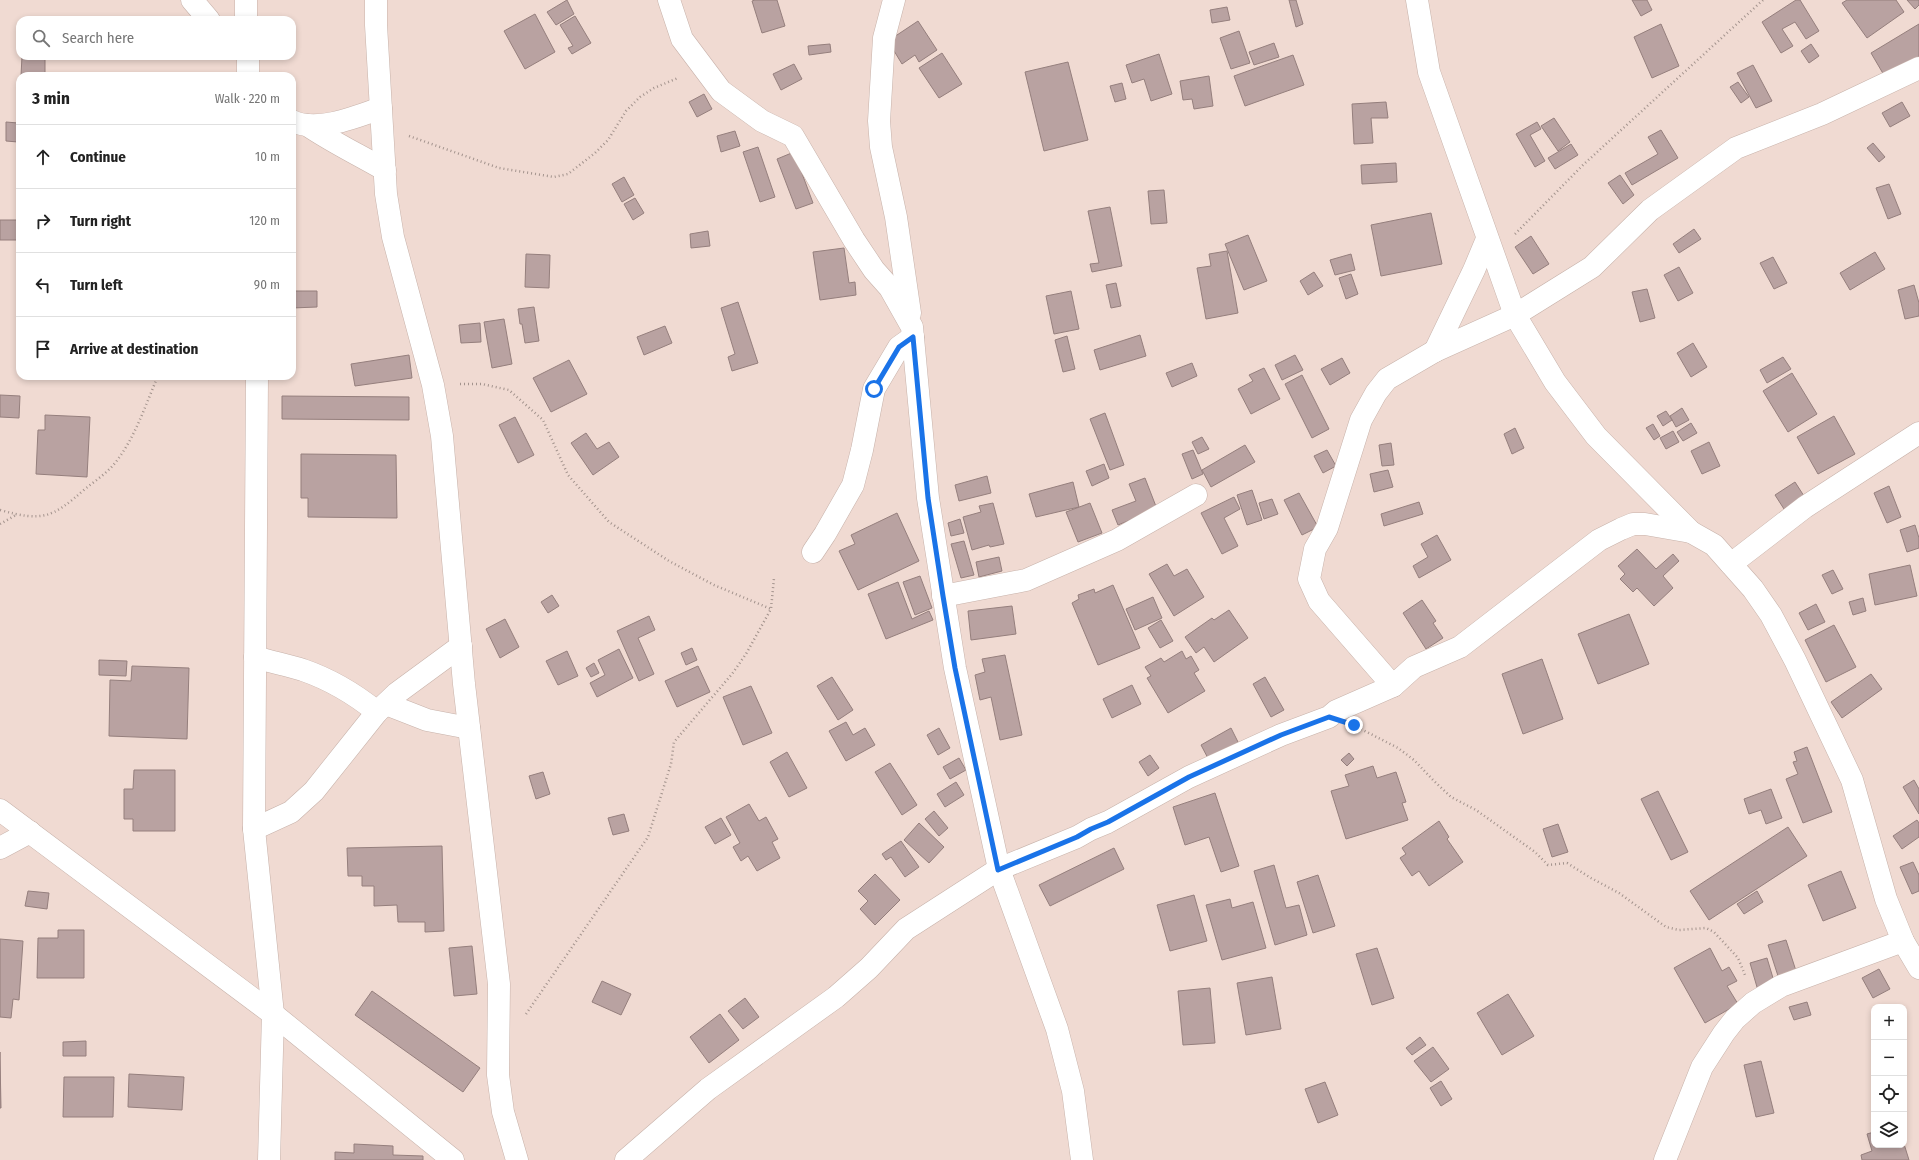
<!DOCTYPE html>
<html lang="en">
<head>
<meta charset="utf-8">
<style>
	:root { --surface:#fff; --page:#f2f2f2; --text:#222; --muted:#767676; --line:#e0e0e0 }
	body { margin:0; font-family:"Fira Sans Condensed",sans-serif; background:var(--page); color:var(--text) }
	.controls { position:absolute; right:12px; bottom:12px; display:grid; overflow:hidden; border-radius:8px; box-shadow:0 2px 6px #0003 }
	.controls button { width:36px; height:36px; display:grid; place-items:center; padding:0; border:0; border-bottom:1px solid var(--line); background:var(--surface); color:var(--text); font:20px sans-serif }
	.stop { position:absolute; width:12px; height:12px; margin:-9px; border:3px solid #1a73e8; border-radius:50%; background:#fff }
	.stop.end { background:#1a73e8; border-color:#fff; box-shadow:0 1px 4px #0008 }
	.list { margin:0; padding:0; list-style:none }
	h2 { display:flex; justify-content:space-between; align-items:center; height:52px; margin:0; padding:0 16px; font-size:17px }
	h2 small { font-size:13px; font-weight:400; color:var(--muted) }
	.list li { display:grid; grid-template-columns:26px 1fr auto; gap:12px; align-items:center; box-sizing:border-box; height:64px; padding:0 16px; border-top:1px solid var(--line) }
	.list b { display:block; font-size:15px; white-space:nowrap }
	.list em { font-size:13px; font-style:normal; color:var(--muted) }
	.icon { flex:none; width:22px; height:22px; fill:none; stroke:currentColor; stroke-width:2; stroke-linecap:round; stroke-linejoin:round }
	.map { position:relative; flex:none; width:1919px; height:1160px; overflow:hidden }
	.search { position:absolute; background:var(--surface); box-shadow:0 2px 6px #0003; left:16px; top:16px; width:280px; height:44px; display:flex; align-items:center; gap:10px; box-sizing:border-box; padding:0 14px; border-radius:12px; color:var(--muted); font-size:15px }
	.panel { position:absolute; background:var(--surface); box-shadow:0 2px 6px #0003; left:16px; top:72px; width:280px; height:308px; border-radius:12px }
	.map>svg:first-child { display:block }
	.building { fill:#b9a2a1; stroke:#957f7d }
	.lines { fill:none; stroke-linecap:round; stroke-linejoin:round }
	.minor-casing { stroke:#c7b2aa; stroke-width:23 }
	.path { stroke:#a3938d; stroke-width:2.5; stroke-dasharray:1 3; stroke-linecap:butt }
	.minor { stroke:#fff; stroke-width:22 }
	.route { stroke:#1a73e8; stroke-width:5 }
</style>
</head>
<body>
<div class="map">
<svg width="1919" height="1160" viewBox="0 0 1919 1160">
	<rect width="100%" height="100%" fill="#f0dad2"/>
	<!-- building -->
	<g class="building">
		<path d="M567,0l7,14 -18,11 -9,-13z"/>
		<path d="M755,0h22l8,26 -23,7 -10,-32z"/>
		<path d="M1289,0h7l7,24 -7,3z"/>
		<path d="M1632,0h15l5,10 -11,6z"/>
		<path d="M1796,0h4l19,31 -13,8 -11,-17 -13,7 11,17 -12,7 -19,-31z"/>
		<path d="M1847,0h49l8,12 -37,26 -25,-35z"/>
		<path d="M1907,0h12v5l-4,4z"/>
		<path d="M1227,7l3,13 -18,3 -2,-13z"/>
		<path d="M535,14l20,38 -30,17 -21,-38z"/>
		<path d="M575,16l16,27 -19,11 -4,-6 5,-2 -13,-21z"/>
		<path d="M918,21l19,29 -18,12 -4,-7 -13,9 -14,-23z"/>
		<path d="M1661,24l18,42 -27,12 -18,-41z"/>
		<path d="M1919,24v39l-31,19 -17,-29z"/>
		<path d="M1239,31l11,32 -19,6 -11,-31z"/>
		<path d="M1274,43l5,14 -25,8 -5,-13z"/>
		<path d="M830,44l1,8 -22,3 -1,-9z"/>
		<path d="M1811,44l8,12 -10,7 -8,-12z"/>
		<path d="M942,53l20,31 -23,14 -20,-30z"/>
		<path d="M1159,54l13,40 -21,7 -7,-22 -12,4 -6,-18z"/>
		<path d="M1293,55l11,30 -59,21 -11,-30z"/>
		<path d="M22,56h23v20h-24z"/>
		<path d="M1068,62l20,78 -44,11 -19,-79z"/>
		<path d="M794,64l8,15 -21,11 -8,-16z"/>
		<path d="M1753,65l19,36 -16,7 -19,-35z"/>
		<path d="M1209,76l4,30 -19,3 -2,-10 -9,1 -3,-19z"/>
		<path d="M1738,82l11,15 -8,6 -11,-16z"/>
		<path d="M1122,83l4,16 -11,3 -5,-16z"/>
		<path d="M704,94l8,15 -15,8 -8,-15z"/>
		<path d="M1386,102l2,16h-17l2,25 -19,1 -2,-40z"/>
		<path d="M1902,102l8,14 -20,11 -8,-14z"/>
		<path d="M1554,118l16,24 -12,9 -17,-25z"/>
		<path d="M6,122l12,1v19l-12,-1z"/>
		<path d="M1537,122l4,7 -11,6 15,26 -10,6 -19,-33z"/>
		<path d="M1661,130l17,28 -46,27 -7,-12 33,-19 -10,-17z"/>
		<path d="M735,131l5,15 -19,6 -4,-16z"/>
		<path d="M1873,143l12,14 -6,5 -12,-14z"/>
		<path d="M1571,144l7,11 -23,14 -7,-11z"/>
		<path d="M758,147l17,50 -15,5 -17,-50z"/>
		<path d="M794,152l19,51 -17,6 -19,-50z"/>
		<path d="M1396,163l1,19 -35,2 -1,-19z"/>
		<path d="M1620,175l14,20 -11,9 -15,-21z"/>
		<path d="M624,177l10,18 -12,7 -10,-18z"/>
		<path d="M1889,184l12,30 -13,5 -12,-31z"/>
		<path d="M1164,190l3,33 -16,1 -3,-33z"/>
		<path d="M635,198l9,15 -11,7 -9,-16z"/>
		<path d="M1110,207l12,59 -30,6 -2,-8 9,-1 -11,-52z"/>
		<path d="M1431,213l11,51 -61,12 -10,-51z"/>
		<path d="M0,220h19l-1,20h-18z"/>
		<path d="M1694,229l7,10 -22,14 -6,-9z"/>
		<path d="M708,231l2,15 -19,2 -1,-14z"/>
		<path d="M1248,235l19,46 -23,9 -19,-46z"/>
		<path d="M1531,236l18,28 -16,10 -18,-27z"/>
		<path d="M844,248l5,35 6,-1 1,13 -36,5 -7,-48z"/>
		<path d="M1227,251l11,62 -32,6 -9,-51 14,-2 -2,-12z"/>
		<path d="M1875,252l10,17 -35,21 -10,-17z"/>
		<path d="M526,254l24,1 -1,33 -24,-1z"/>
		<path d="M1351,254l4,16 -20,5 -5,-15z"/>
		<path d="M1773,257l14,26 -13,6 -14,-26z"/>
		<path d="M1679,267l14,26 -15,8 -14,-26z"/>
		<path d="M1314,272l9,14 -15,9 -8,-14z"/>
		<path d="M1351,274l7,20 -12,5 -7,-21z"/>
		<path d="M1116,283l5,23 -10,2 -5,-23z"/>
		<path d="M1914,285l5,18v13l-14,3 -7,-29z"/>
		<path d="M1647,289l8,29 -15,4 -8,-30z"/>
		<path d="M292,291h25v16l-25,1z"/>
		<path d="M1071,291l8,38 -25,5 -8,-38z"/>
		<path d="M738,302l20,61 -26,8 -4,-14 7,-3 -14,-46z"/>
		<path d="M534,307l5,34 -14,2 -3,-19h-2l-2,-15z"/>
		<path d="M504,319l8,45 -20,4 -8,-46z"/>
		<path d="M480,323l1,19 -20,1 -2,-18z"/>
		<path d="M665,326l7,17 -28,12 -7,-18z"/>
		<path d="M1140,335l6,21 -46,14 -6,-20z"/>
		<path d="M1067,336l8,33 -12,3 -8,-32z"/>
		<path d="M1693,343l14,24 -16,10 -14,-24z"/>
		<path d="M409,355l3,23 -57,8 -4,-22z"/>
		<path d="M1295,355l8,15 -21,10 -7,-15z"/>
		<path d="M1783,357l8,12 -24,14 -7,-13z"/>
		<path d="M1342,358l8,15 -20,12 -9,-16z"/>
		<path d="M569,360l18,34 -36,18 -18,-34z"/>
		<path d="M1192,363l5,13 -25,11 -6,-14z"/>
		<path d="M1264,368l16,31 -29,15 -13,-25 15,-8 -4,-6z"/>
		<path d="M1792,373l25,41 -29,18 -25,-41z"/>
		<path d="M1302,375l27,54 -17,9 -27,-54z"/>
		<path d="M0,395l20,1 -1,22 -19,-1z"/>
		<path d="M282,396l127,1v23l-127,-1z"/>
		<path d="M1682,408l7,12 -13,7 -6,-11z"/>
		<path d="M1666,411l6,9 -9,6 -6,-10z"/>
		<path d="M1105,413l19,52 -14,5 -20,-51z"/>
		<path d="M45,415l45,2 -3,60 -51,-3 2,-44h7z"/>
		<path d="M1834,416l21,38 -37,20 -21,-37z"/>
		<path d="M515,417l19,38 -16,8 -19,-38z"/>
		<path d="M1691,423l6,10 -14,8 -6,-9z"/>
		<path d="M1653,424l7,12 -6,4 -8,-12z"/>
		<path d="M1515,428l9,20 -12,6 -8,-20z"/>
		<path d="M1673,431l6,11 -13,7 -6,-11z"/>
		<path d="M586,433l11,16 12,-7 10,15 -26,18 -22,-32z"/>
		<path d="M1202,437l7,12 -11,5 -6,-12z"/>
		<path d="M1709,442l11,24 -18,8 -11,-23z"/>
		<path d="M1391,443l3,22 -12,1 -3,-21z"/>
		<path d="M1245,445l10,17 -44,25 -9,-17z"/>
		<path d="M1193,450l10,24 -11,5 -10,-25z"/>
		<path d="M1327,450l9,16 -13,7 -9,-17z"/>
		<path d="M301,454l95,1 1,63 -89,-1v-19h-7z"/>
		<path d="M1104,464l5,14 -17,8 -6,-15z"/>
		<path d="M1388,470l5,17 -19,5 -4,-18z"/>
		<path d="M987,476l4,17 -32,8 -4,-16z"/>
		<path d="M1145,478l12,31 -39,16 -6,-15 24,-9 -7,-17z"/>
		<path d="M1073,482l6,25 -43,10 -7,-23z"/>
		<path d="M1795,482l9,14 -20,13 -9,-14z"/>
		<path d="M1889,486l12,31 -14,6 -13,-30z"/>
		<path d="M1252,490l10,30 -15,5 -10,-30z"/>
		<path d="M1299,493l19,34 -16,8 -18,-35z"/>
		<path d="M1234,497l6,12 -16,9 14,28 -16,8 -21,-41z"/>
		<path d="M1272,499l6,15 -14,5 -5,-16z"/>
		<path d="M1419,502l4,12 -39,12 -3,-12z"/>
		<path d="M993,503l11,41 -14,3 -1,-2 -17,5 -9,-33 18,-5 -2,-6z"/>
		<path d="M1090,503l12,30 -24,9 -12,-30z"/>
		<path d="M897,513l22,48 -61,29 -19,-39 16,-7 -4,-9z"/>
		<path d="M960,519l4,14 -13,3 -3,-13z"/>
		<path d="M1915,525l4,13v10l-12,4 -7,-22z"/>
		<path d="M1437,535l14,25 -32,18 -6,-12 15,-9 -7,-13z"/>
		<path d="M964,541l10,34 -13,3 -10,-34z"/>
		<path d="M1637,549l19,20 17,-15 6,7 -16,15 10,12 -19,18 -17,-18 -4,4 -13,-13 5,-5 -7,-8z"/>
		<path d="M999,557l3,14 -23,6 -3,-15z"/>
		<path d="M1167,564l7,12 13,-7 17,28 -30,19 -25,-42z"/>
		<path d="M1910,565l7,31 -42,9 -6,-31z"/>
		<path d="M1833,570l10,19 -11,5 -10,-19z"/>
		<path d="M920,576l12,32 -17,7 -12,-33z"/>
		<path d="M898,582l14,37 17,-8 4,9 -47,19 -18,-45z"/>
		<path d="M1113,585l27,63 -42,17 -26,-62 7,-4 -1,-4 16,-6 1,4z"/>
		<path d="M552,595l7,11 -11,7 -7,-11z"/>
		<path d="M1153,597l9,21 -27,12 -9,-21z"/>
		<path d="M1863,598l3,13 -13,4 -4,-13z"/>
		<path d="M1422,600l14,21 -3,2 10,15 -17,11 -23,-36z"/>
		<path d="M1816,604l9,18 -17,8 -9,-17z"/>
		<path d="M1012,606l4,28 -45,6 -3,-29z"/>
		<path d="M1229,610l19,28 -34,24 -10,-15 -8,6 -11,-16 27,-19 2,2z"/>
		<path d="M1629,614l20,50 -51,20 -20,-50z"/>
		<path d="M649,616l6,14 -17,8 16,36 -15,7 -22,-50z"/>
		<path d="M505,619l14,28 -19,11 -14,-29z"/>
		<path d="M1161,620l12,21 -13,7 -12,-20z"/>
		<path d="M1834,625l22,42 -30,15 -21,-42z"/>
		<path d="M692,648l5,12 -11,5 -5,-12z"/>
		<path d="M619,649l14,29 -36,19 -7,-14 15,-8 -7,-15z"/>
		<path d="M567,651l11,25 -20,9 -12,-24z"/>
		<path d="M1182,651l4,8 5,-3 8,14 -5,3 11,18 -37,22 -21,-35 4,-2 -6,-9 16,-9 3,4z"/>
		<path d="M1005,655l17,80 -22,5 -9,-43 -11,3 -5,-25 10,-3 -3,-13z"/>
		<path d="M1542,659l21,60 -40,15 -21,-60z"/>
		<path d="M99,660l28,1 -1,15 -27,-1z"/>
		<path d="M594,663l5,10 -8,4 -5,-9z"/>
		<path d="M132,666l57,2 -2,71 -78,-3 1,-56 21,1z"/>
		<path d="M698,666l12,26 -33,15 -12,-26z"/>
		<path d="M1871,674l11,15 -40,29 -11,-16z"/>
		<path d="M832,677l21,33 -15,10 -21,-34z"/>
		<path d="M1265,677l19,33 -13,7 -18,-33z"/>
		<path d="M1132,685l9,19 -29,14 -9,-19z"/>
		<path d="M751,686l21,47 -29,12 -20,-48z"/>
		<path d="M846,722l7,13 12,-7 10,17 -29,16 -17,-30z"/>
		<path d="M939,728l11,20 -12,7 -11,-20z"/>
		<path d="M1231,728l9,18 -30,16 -9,-17z"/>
		<path d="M1807,747l25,65 -29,11 -17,-44 12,-5 -5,-12 4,-1 -3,-9z"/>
		<path d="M787,752l20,36 -18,9 -19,-35z"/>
		<path d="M1349,753l5,6 -7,7 -6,-6z"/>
		<path d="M1150,755l9,13 -11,8 -9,-14z"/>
		<path d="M959,758l7,12 -16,9 -7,-12z"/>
		<path d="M890,763l27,42 -15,10 -27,-43z"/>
		<path d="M1373,766l4,12 19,-6 10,30 -4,1 6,17 -62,19 -15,-48 18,-5 -4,-11z"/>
		<path d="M134,770h41v61h-42v-12h-9v-30h9z"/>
		<path d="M543,772l7,22 -14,5 -7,-23z"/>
		<path d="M1914,780l5,9v25l-16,-27z"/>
		<path d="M956,782l8,13 -19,12 -8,-13z"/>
		<path d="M1771,789l11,29 -16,6 -5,-14 -12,4 -5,-15z"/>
		<path d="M1658,791l30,61 -17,8 -30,-61z"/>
		<path d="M1215,793l24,73 -18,6 -12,-35 -24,8 -12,-38z"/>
		<path d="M749,804l10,17 7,-4 12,22 -6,3 8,16 -23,13 -9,-15 -7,5 -8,-14 7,-4 -14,-26z"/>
		<path d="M934,811l14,17 -9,8 -14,-17z"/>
		<path d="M624,814l5,17 -16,4 -5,-17z"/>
		<path d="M721,818l10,17 -16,9 -10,-17z"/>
		<path d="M1917,820l2,3v14l-17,12 -9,-13z"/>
		<path d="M1439,821l10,16 -2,2 16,23 -34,24 -10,-15 -7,5 -12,-18 6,-4 -4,-6z"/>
		<path d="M919,823l25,24 -15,16 -25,-23z"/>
		<path d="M1558,824l10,28 -16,5 -9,-28z"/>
		<path d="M1788,827l19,29 -98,64 -19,-29z"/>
		<path d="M901,841l18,26 -14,10 -14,-20 -5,3 -4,-6z"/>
		<path d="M442,846l2,85 -19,1v-10h-27l-1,-17 -23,1v-20h-12v-10h-14l-1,-28z"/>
		<path d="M1114,848l10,21 -74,37 -11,-21z"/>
		<path d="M1913,862l6,13v16l-7,3 -12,-27z"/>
		<path d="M1274,865l12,43 13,-3 8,30 -32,10 -21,-74z"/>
		<path d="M1841,871l15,37 -33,13 -15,-36z"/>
		<path d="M875,874l25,26 -25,25 -15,-16 8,-8 -10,-10z"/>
		<path d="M1318,875l17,51 -22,7 -16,-51z"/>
		<path d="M28,891l21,2 -2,16 -22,-3z"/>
		<path d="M1757,891l6,11 -19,12 -7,-10z"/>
		<path d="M1194,895l13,46 -37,10 -13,-46z"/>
		<path d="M1230,899l2,9 21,-6 13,46 -44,12 -16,-55z"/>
		<path d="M58,930h26v48h-47l1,-40h20z"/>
		<path d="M0,939l23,2 -4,59 -6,-1 -2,19 -11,-1z"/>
		<path d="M1786,940l11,34 -18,5 -11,-34z"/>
		<path d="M472,946l5,48 -23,2 -5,-48z"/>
		<path d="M1377,948l17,50 -22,7 -16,-51z"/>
		<path d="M1710,948l12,23 7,-4 8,14 -10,5 11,18 -33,19 -31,-55z"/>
		<path d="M1767,958l9,30 -17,6 -9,-31z"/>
		<path d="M1879,969l11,20 -17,9 -11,-20z"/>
		<path d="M1272,977l9,52 -35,6 -9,-52z"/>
		<path d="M602,981l29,13 -10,21 -29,-13z"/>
		<path d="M1210,988l5,55 -32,2 -5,-54z"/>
		<path d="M372,991l108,77 -17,24 -108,-77z"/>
		<path d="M1508,994l26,42 -32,19 -25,-42z"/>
		<path d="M745,998l14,19 -16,12 -15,-18z"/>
		<path d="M1807,1002l4,13 -17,5 -5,-13z"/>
		<path d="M720,1014l19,26 -30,23 -19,-26z"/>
		<path d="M1420,1037l6,8 -14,10 -6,-7z"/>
		<path d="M86,1041v15h-23v-14z"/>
		<path d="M1433,1047l16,22 -18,13 -17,-21z"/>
		<path d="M0,1052v7l1,49h-1z"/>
		<path d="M1761,1061l13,52 -18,4 -12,-52z"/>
		<path d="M129,1074l55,3 -2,33 -54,-3z"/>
		<path d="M64,1077h50l-1,40h-50z"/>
		<path d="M1441,1081l11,18 -11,7 -11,-18z"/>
		<path d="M1325,1082l13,33 -20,8 -13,-34z"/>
		<path d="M1874,1132v13l30,-1 5,16h-47l-1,-5 11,-4 -5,-17z"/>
		<path d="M354,1144l39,2v9l30,1v4h-88v-8l19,1z"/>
	</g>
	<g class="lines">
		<!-- minor casing -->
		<g class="minor-casing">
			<g id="minor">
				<path d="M192,0l17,20"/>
				<path d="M246,0v20"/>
				<path d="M376,0v25l10,169 7,43 40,148 9,51 22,248 35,300 -1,91 5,37 14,48"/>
				<path d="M669,0l13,39 39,52 41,30 31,15 61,104 20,30 16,18 22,39 16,171 27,170 44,201 58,160 16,62 9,69"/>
				<path d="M894,0l-10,38 -5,83 2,26 15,70 14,96"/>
				<path d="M1417,0l12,72 86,243 40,67 41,54 95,96"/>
				<path d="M248,56v20"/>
				<path d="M292,121c25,12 64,-4 89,-13"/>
				<path d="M307,125c25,17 52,30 78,45"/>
				<path d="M1435,351l39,-81 13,-31"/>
				<path d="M257,376l-3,453 19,185 -4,146"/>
				<path d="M813,552l12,-18 28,-49 9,-35 12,-61 25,-42 14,-10"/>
				<path d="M1731,564l74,-57 114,-74"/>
				<path d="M943,596l83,-16 91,-40 79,-45"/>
				<path d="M255,657c16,5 32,8 48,13 26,9 53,25 74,42"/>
				<path d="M1393,686l-74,-85 -10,-22 6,-30 12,-21 34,-108 15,-27 11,-14 48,-28 80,-36 77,-48 58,-57 86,-62 86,-34 97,-46"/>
				<path d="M386,704l41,16 42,8"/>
				<path d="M0,810l273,204 180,146"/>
				<path d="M254,829l37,-17 23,-21 63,-79 20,-19 64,-47"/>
				<path d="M0,848l30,-16"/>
				<path d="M626,1160l82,-71 128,-92 33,-29 37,-39 93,-60 78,-32 14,-8 17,-7 81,-45 92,-42 48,-18 7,-6 57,-25 21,-19 46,-20 139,-107 22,-11 12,-5h12l46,8 23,13 39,44 18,26 24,45 57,120 34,119 17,42 16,27"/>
				<path d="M1665,1160l37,-93 22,-34 11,-14 18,-16 28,-17 122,-45"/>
			</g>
		</g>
		<!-- path -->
		<g class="path">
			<path d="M409,136l90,32 55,9 14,-3 27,-21 13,-13 18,-29 14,-14 14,-9 24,-10"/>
			<path d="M1515,234l68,-69 180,-165"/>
			<path d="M460,384h22l27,6 34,30 25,55 41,47 60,39 45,24 57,24"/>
			<path d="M0,510c43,12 52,8 85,-21 10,-8 22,-16 30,-26 20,-25 30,-57 43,-87"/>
			<path d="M0,524l16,-9"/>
			<path d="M1361,729l37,19 16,12 20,21 17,16 25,13 59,42 13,13 19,-2 24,15 28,15 47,34 13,3 27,-2 8,4 24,26 7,17"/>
			<path d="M526,1014l122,-177 23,-73 3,-22 58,-68 14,-20 25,-45 3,-31"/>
		</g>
		<!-- minor -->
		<use href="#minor" class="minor"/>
	</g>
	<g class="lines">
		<!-- route -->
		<path class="route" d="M874,389l25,-42 14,-10 15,161 15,98 12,72 43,202 79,-33 14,-8 17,-7 81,-45 92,-42 48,-18 25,8"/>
	</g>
</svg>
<div class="controls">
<button>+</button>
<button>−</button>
<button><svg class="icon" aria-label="locate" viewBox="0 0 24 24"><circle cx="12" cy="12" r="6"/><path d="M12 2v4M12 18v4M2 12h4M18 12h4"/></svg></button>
<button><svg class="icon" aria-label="layers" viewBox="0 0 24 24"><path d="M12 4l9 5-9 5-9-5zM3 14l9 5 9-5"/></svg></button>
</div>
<div class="stop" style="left:874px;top:389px"></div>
<div class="stop end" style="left:1354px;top:725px"></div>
<div class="search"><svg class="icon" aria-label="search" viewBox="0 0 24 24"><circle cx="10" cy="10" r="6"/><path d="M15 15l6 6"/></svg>Search here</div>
<section class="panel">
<h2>3 min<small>Walk · 220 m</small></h2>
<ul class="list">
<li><svg class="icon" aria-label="ahead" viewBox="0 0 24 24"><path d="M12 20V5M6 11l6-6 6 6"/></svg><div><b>Continue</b></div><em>10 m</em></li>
<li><svg class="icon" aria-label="right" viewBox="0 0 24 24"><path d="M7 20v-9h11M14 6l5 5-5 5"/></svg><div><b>Turn right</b></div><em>120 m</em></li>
<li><svg class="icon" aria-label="left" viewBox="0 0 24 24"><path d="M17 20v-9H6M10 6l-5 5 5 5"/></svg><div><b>Turn left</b></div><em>90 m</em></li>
<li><svg class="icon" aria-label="arrive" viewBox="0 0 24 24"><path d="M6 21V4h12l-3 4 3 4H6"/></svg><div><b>Arrive at destination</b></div></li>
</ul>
</section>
</div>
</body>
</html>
